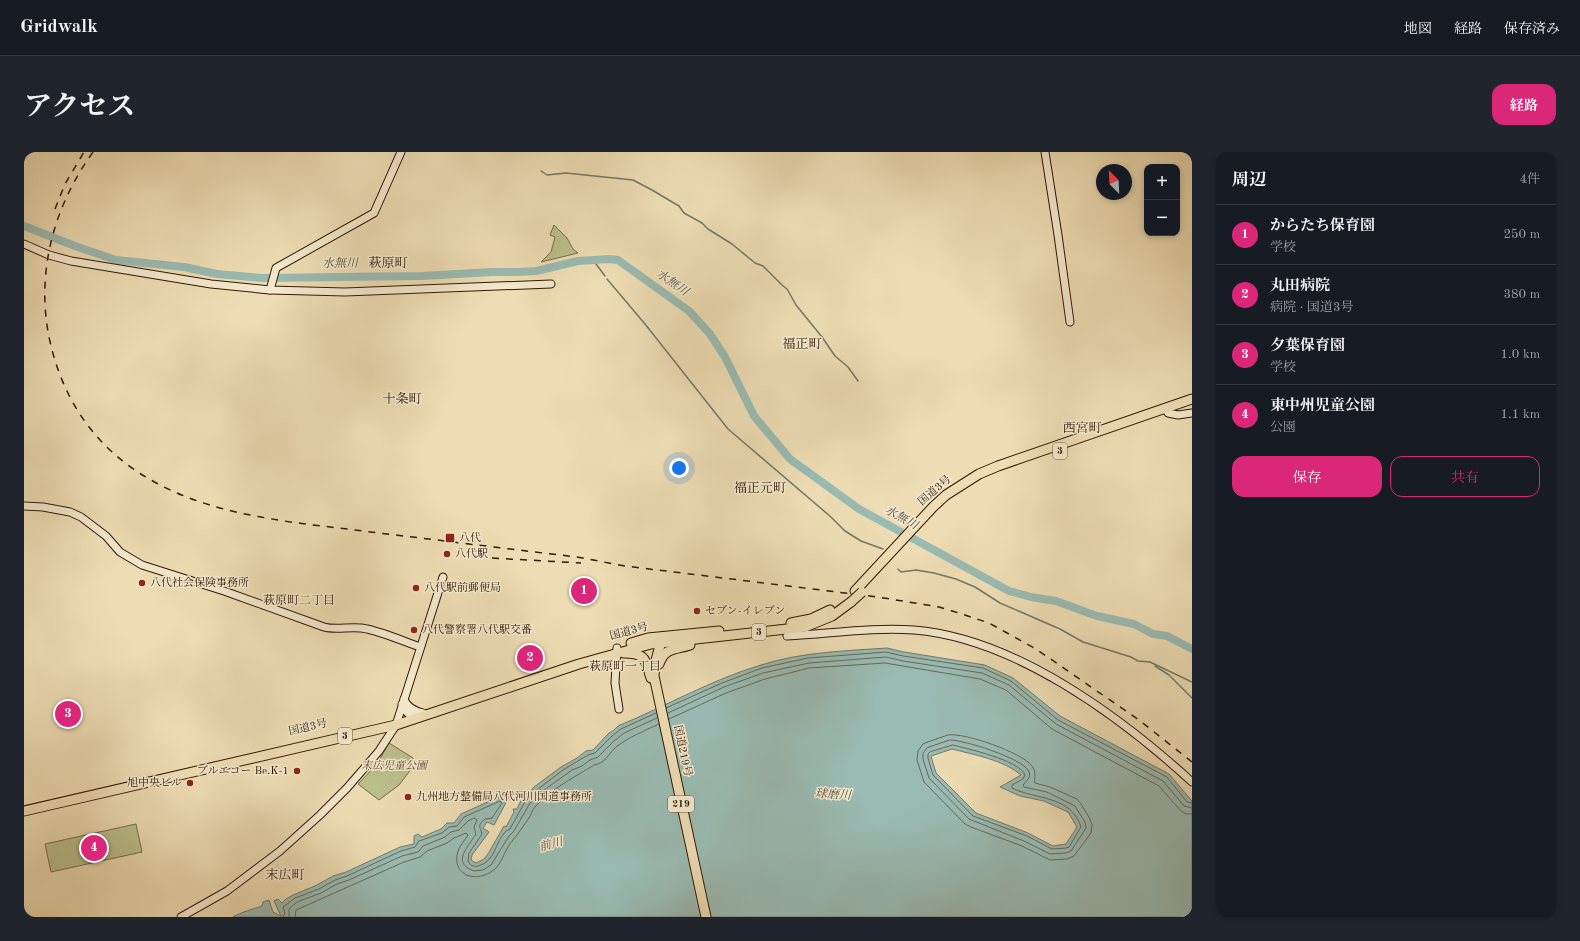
<!DOCTYPE html>
<html lang="ja">
<head>
<meta charset="utf-8">
<style>
	:root { --surface:#171b24; --page:#20242c; --text:#f1f3f6; --muted:#9ea1a6; --line:#363941; --accent:#db2777 }
	body { margin:0; font-family:"Old Standard TT","Noto Serif JP",serif; background:var(--page); color:var(--text) }
	.controls { position:absolute; right:12px; top:12px; display:grid; overflow:hidden; border-radius:8px; box-shadow:0 2px 6px #0003 }
	.controls button { width:36px; height:36px; display:grid; place-items:center; padding:0; border:0; border-bottom:1px solid var(--line); background:var(--surface); color:var(--text); font:20px sans-serif }
	.compass { position:absolute; left:1072px; top:12px; width:36px; height:36px; border-radius:50%; background:var(--surface); box-shadow:0 2px 6px #0003; rotate:336deg }
	.you { position:absolute; left:655px; top:316px; width:14px; height:14px; margin:-10px; border:3px solid #fff; border-radius:50%; background:#1a73e8; box-shadow:0 0 0 6px #1a73e833 }
	.badge { display:grid; place-items:center; width:26px; height:26px; border-radius:50%; background:var(--accent); color:#fff; font-size:13px; font-weight:700 }
	.pin { position:absolute; translate:-50% -50%; border:2px solid #fff; box-shadow:0 1px 4px #0006 }
	.list { margin:0; padding:0; list-style:none }
	h2 { display:flex; justify-content:space-between; align-items:center; height:52px; margin:0; padding:0 16px; font-size:17px }
	h2 small { font-size:13px; font-weight:400; color:var(--muted) }
	.list li { display:grid; grid-template-columns:26px 1fr auto; gap:12px; align-items:center; box-sizing:border-box; height:60px; padding:0 16px; border-top:1px solid var(--line) }
	.list b { display:block; font-size:15px; white-space:nowrap }
	.list p { margin:0; font-size:13px; white-space:nowrap; color:var(--muted) }
	.list em { font-size:13px; font-style:normal; color:var(--muted) }
	.actions { display:flex; gap:8px; padding:12px 16px }
	.actions a { flex:1; padding:9px 0; border:1px solid var(--accent); border-radius:12px; text-align:center; font-size:14px; color:var(--accent) }
	.actions .main { background:var(--accent); color:#fff }
	.map { position:relative; flex:none; width:1168px; height:765px; overflow:hidden; border-radius:12px }
	header { display:flex; align-items:center; gap:24px; box-sizing:border-box; height:56px; padding:0 20px; background:var(--surface); border-bottom:1px solid var(--line) }
	header strong { font-size:19px }
	nav { display:flex; gap:22px; margin-inline-start:auto; font-size:14px }
	.intro { display:flex; align-items:center; justify-content:space-between; box-sizing:border-box; height:96px; padding:0 24px }
	h1 { margin:0; font-size:28px }
	.button { padding:10px 18px; border-radius:12px; background:var(--accent); color:#fff; font-size:14px; font-weight:700 }
	main { display:flex; gap:24px; padding:0 24px }
	aside { flex:1; background:var(--surface); border-radius:12px; box-shadow:0 2px 6px #0003 }
	.map>svg:first-child { display:block }
	.green { fill:#bac08c; stroke:#766b46 }
	.water { fill:#9abbb3; stroke:#70796c; fill-rule:evenodd }
	.lines { fill:none; stroke-linecap:round; stroke-linejoin:round }
	.shore { stroke:#66685a; stroke-width:1 }
	.stream { stroke:#70796c; stroke-width:1.5 }
	.river { stroke:#9abbb3; stroke-width:8 }
	.secondary-casing { stroke:#311601; stroke-width:9 }
	.highway-casing { stroke:#311601; stroke-width:11 }
	.secondary { stroke:#f4e9ce; stroke-width:7 }
	.highway { stroke:#eeddb4; stroke-width:9 }
	.rail { stroke:#311601; stroke-width:1.5; stroke-dasharray:7 7; stroke-linecap:butt }
	.highway-bridge-casing { stroke:#311601; stroke-width:11; stroke-linecap:butt }
	.highway-bridge { stroke:#eeddb4; stroke-width:9 }
	.poi-dot { fill:#8f2418; stroke:#f4e9ce; stroke-width:1.5 }
	.labels { text-anchor:middle; dominant-baseline:central; stroke-width:3; stroke-linejoin:round; paint-order:stroke }
	.shield { fill:#f4e9ce; stroke:#6c553e; stroke-width:1 }
	.shield-label { font-size:10px; font-weight:bold; fill:#311601 }
	.street-label { font-size:11px; fill:#311601; stroke:#f4e9ce }
	.poi-label { font-size:11px; fill:#311601; stroke:#f4e9ce; text-anchor:start }
	.park-label { font-size:11px; font-style:italic; fill:#5a492b; stroke:#f4e9ce }
	.water-label { font-size:12px; font-style:italic; fill:#56503f; stroke:#f4e9ce }
	.neighbourhood-label { font-size:12px; fill:#311601; stroke:#f4e9ce }
	.quarter-label { font-size:13px; fill:#311601; stroke:#f4e9ce }
</style>
</head>
<body>
<header>
<strong>Gridwalk</strong>
<nav><a>地図</a><a>経路</a><a>保存済み</a></nav>
</header>
<div class="intro"><h1>アクセス</h1><a class="button">経路</a></div>
<main>
<div class="map">
<svg width="1168" height="765" viewBox="0 0 1168 765">
	<rect width="100%" height="100%" fill="#eeddb4"/>
	<filter id="stains"><feTurbulence type="fractalNoise" baseFrequency=".005" numOctaves="4"/><feColorMatrix values="0 0 0 0 .2 0 0 0 0 .09 0 0 0 0 .02 0 0 0 .5 -.17"/></filter>
	<radialGradient id="worn" r=".72"><stop offset=".6" stop-color="#630" stop-opacity="0"/><stop offset="1" stop-color="#630" stop-opacity=".3"/></radialGradient>
	<!-- green -->
	<g class="green">
		<path d="M530,73l13,13 6,11 5,4 -37,9 10,-10 4,-15 -5,-2z"/>
		<path d="M365,591l24,15 2,6 -16,21 -20,15 -21,-16 19,-20z"/>
		<path d="M112,672l6,28 -91,20 -6,-28z"/>
	</g>
	<!-- water -->
	<path class="water" d="M863,496l17,4 81,13 28,13 47,38 109,58 23,27v116h-959c8,-5 20,-8 29,-11l1,-4 6,-2 4,12 8,4 -7,-15 4,-2 4,4 4,-4 7,-4 24,-10 16,-9 13,-4 54,-25 14,-3v-8l4,-2 4,3 19,-8 6,-6h7l7,-9 40,-18 3,-4 5,5 -15,28 -7,-3 -4,6 6,4 -17,23 -1,5 5,3 8,-4 4,-5 16,-28 2,1 8,-15 -1,-3h4l7,-15 5,-1 5,-6 27,-20 16,-9 9,-7 7,-1 16,-17 4,-2 5,-5c48,-20 93,-46 143,-61 41,-13 83,-14 126,-17zM928,597c23,6 52,11 69,26l-21,12 20,9 24,5 24,11 9,15 -11,17 -13,2 -25,-13 -52,-20 -40,-40 -5,-17z"/>
	<g class="lines">
		<!-- shore -->
		<g class="shore">
			<path d="M642,556l56,-25 40,-15 46,-10 78,-6 17,4 80,12 28,13 47,39 109,57 20,25 5,1"/>
			<path d="M644,561l56,-26 39,-14 46,-10 77,-6 17,4 79,12 27,12 47,39 107,57 21,25 8,2"/>
			<path d="M645,567l57,-26 39,-14 44,-11 76,-5 95,16 26,11 46,39 107,57 21,24 6,4h6"/>
			<path d="M924,583c16,-3 75,18 84,31 5,6 2,11 3,17l15,4 27,12 4,5 9,15 2,6 -1,8 -17,23 -7,3 -17,1 -28,-14 -51,-19 -6,-3 -41,-42 -7,-22 1,-9 5,-7z"/>
			<path d="M926,588c15,0 70,18 78,30 2,3 2,5 1,8l-6,7 1,2 23,5 28,14 10,16 1,6 -15,23 -5,2 -16,1 -26,-13 -55,-22 -40,-41 -6,-19v-6l4,-5z"/>
			<path d="M929,593c15,4 66,15 72,30l-2,4 -11,6v3c24,12 59,7 69,39l-12,20 -3,1 -14,1 -25,-13 -54,-20 -40,-41 -5,-17v-4l2,-2z"/>
			<path d="M259,765l2,-4 -2,-6 12,-9 24,-9 16,-9 12,-4 54,-25 14,-4 4,-6 23,-8 7,-6 8,-1 7,-9 36,-16 2,2 -10,15 -7,1c-8,7 -5,7 -3,15l-13,19 -1,8c2,4 5,6 10,5 17,-4 17,-23 27,-34 1,-1 3,-2 5,-3l17,-31 4,-2 6,-6 26,-20 25,-15 7,-2 16,-16 10,-8 35,-16"/>
			<path d="M265,765v-8l8,-7 24,-9 16,-9 12,-4 53,-24 16,-4 5,-6 22,-9 6,-5 8,-2 9,-9 6,-3 3,2 -3,7 2,7c-8,13 -25,29 -2,37l9,-1 8,-5 18,-29 5,-5 16,-28 5,-4 5,-6 32,-23 10,-4 8,-6 8,-3 16,-16 10,-8 33,-15"/>
			<path d="M271,765l1,-7 108,-48 16,-5 7,-6 20,-8 7,-5 12,-5 2,2c-3,5 -8,10 -10,16 -7,23 15,32 33,21 12,-7 13,-23 22,-32 6,-7 10,-14 16,-22 2,-3 3,-8 6,-11 15,-17 36,-28 56,-40 3,-3 7,-2 11,-5 6,-4 9,-11 14,-15 13,-10 28,-16 43,-23"/>
		</g>
		<!-- stream -->
		<g class="stream">
			<path d="M517,19l6,4 19,-2 67,7 19,10 27,16 5,7 18,10 6,6 24,15 23,19 8,3 19,19 5,4 9,16 26,32 13,19 13,11 10,14"/>
			<path d="M569,108l12,16"/>
			<path d="M583,127l38,45 83,105 103,88 14,14 16,10 22,8"/>
			<path d="M874,417l3,3 15,-2 18,3 22,6 19,8 25,16 60,26 23,13 48,15 7,4 12,1 42,20"/>
			<path d="M1131,514l14,9 23,23"/>
		</g>
		<!-- river -->
		<path class="river" d="M0,74l51,20 41,14 68,7 33,7 45,4 160,-2 70,-4h27l17,-1 42,-10 31,-2 9,1 71,51 21,23 15,23 29,59 36,43 69,50 150,82 22,6 25,4 41,15 37,8 19,10 14,2 25,13"/>
		<!-- secondary casing -->
		<g class="secondary-casing">
			<g id="secondary">
				<path d="M1021,0l13,83 12,87"/>
				<path d="M0,92l25,11 22,6 140,23 59,6 75,2 206,-8"/>
				<path d="M246,138l6,-22 98,-55 27,-61"/>
				<path d="M1142,257l2,4 10,2 14,-2"/>
				<path d="M0,354l19,1 27,5 11,5 25,19 14,16 22,13 82,26 100,36c14,4 28,-2 43,2 18,4 36,12 53,18"/>
				<path d="M763,484c43,-2 84,-9 127,-6 100,8 206,86 278,152"/>
				<path d="M593,496l-2,35 4,26"/>
				<path d="M380,547c3,9 11,12 19,14"/>
				<path d="M378,552c3,8 7,12 16,14"/>
				<path d="M157,765l46,-26 53,-40 40,-36 27,-27 32,-37 17,-26 47,-148"/>
			</g>
		</g>
		<!-- highway casing -->
		<g class="highway-casing">
			<g id="highway">
				<path d="M831,439l78,-84 13,-12 33,-21 19,-8 194,-67"/>
				<path d="M767,471l20,-4 19,-9"/>
				<path d="M638,486l-7,26 -1,12 52,241"/>
				<path d="M607,491l17,-5 71,-7"/>
				<path d="M600,501c23,0 21,7 27,25"/>
				<path d="M635,512c6,-17 16,-14 31,-19"/>
				<path d="M0,659l372,-86 183,-61 72,-20 154,-17 27,-11 19,-14"/>
			</g>
		</g>
		<!-- secondary -->
		<use href="#secondary" class="secondary"/>
		<!-- highway -->
		<use href="#highway" class="highway"/>
		<!-- rail -->
		<g class="rail">
			<path d="M69,0c-39,54 -57,119 -44,185 23,111 106,162 212,180 36,7 73,10 109,15 69,8 138,17 207,25l48,9 253,31 61,10 23,7 27,9 47,26 103,71 53,42"/>
			<path d="M31,57l10,-25 19,-32"/>
			<path d="M468,406l89,5"/>
		</g>
		<!-- highway-bridge casing -->
		<g class="highway-bridge-casing">
			<path id="highway-bridge" d="M827,450l11,-10"/>
		</g>
		<!-- highway-bridge -->
		<use href="#highway-bridge" class="highway-bridge"/>
	</g>
	<!-- markers -->
	<g class="poi-dot">
		<rect x="421" y="381" width="10" height="10" rx="2"/>
		<circle cx="423" cy="402" r="4"/>
		<circle cx="118" cy="431" r="4"/>
		<circle cx="392" cy="436" r="4"/>
		<circle cx="673" cy="459" r="4"/>
		<circle cx="390" cy="478" r="4"/>
		<circle cx="273" cy="619" r="4"/>
		<circle cx="166" cy="631" r="4"/>
		<circle cx="384" cy="645" r="4"/>
	</g>
	<g class="labels">
		<!-- shield labels -->
		<g class="shield">
			<rect x="1029" y="291" width="14" height="16" rx="3"/>
			<rect x="728" y="472" width="14" height="16" rx="3"/>
			<rect x="314" y="576" width="14" height="16" rx="3"/>
			<rect x="644" y="644" width="26" height="16" rx="3"/>
		</g>
		<g class="shield-label">
			<text x="1036" y="299">3</text>
			<text x="735" y="480">3</text>
			<text x="321" y="584">3</text>
			<text x="657" y="652">219</text>
		</g>
		<!-- street labels -->
		<g class="street-label">
			<text transform="translate(911 339) rotate(-41)">国道3号</text>
			<text transform="translate(605 480) rotate(-15)">国道3号</text>
			<text transform="translate(284 576) rotate(-13)">国道3号</text>
			<text transform="translate(658 599) rotate(78)">国道219号</text>
		</g>
		<!-- poi labels -->
		<g class="poi-label">
			<text x="435" y="386">八代</text>
			<text x="431" y="402">八代駅</text>
			<text x="126" y="431">八代社会保険事務所</text>
			<text x="400" y="436">八代駅前郵便局</text>
			<text x="681" y="459">セブン-イレブン</text>
			<text x="398" y="478">八代警察署八代駅交番</text>
			<text x="265" y="619" text-anchor="end">ブルエコー Be.K-1</text>
			<text x="158" y="631" text-anchor="end">旭中央ビル</text>
			<text x="392" y="645">九州地方整備局八代河川国道事務所</text>
		</g>
		<!-- park labels -->
		<g class="park-label">
			<text x="370" y="614">末広児童公園</text>
		</g>
		<!-- water labels -->
		<g class="water-label">
			<text transform="translate(316 112) rotate(-1)">水無川</text>
			<text transform="translate(648 131) rotate(35)">水無川</text>
			<text transform="translate(877 366) rotate(29)">水無川</text>
			<text transform="translate(809 643) rotate(3)">球磨川</text>
			<text transform="translate(527 693) rotate(-15)">前川</text>
		</g>
		<!-- neighbourhood labels -->
		<g class="neighbourhood-label">
			<text x="275" y="449">萩原町二丁目</text>
			<text x="601" y="515">萩原町一丁目</text>
		</g>
		<!-- quarter labels -->
		<g class="quarter-label">
			<text x="364" y="111">萩原町</text>
			<text x="778" y="192">福正町</text>
			<text x="378" y="247">十条町</text>
			<text x="1058" y="276">西宮町</text>
			<text x="736" y="336">福正元町</text>
			<text x="261" y="723">末広町</text>
		</g>
	</g>
	<rect width="100%" height="100%" filter="url(#stains)"/>
	<rect width="100%" height="100%" fill="url(#worn)"/>
</svg>
<div class="controls">
<button>+</button>
<button>−</button>
</div>
<svg class="compass" viewBox="-18 -18 36 36"><path d="M0-13l5 13h-10z" fill="#e53935"/><path d="M0 13l5-13h-10z" fill="#9ea1a6"/></svg>
<div class="you"></div>
<div class="pin badge" style="left:560px;top:439px">1</div>
<div class="pin badge" style="left:506px;top:506px">2</div>
<div class="pin badge" style="left:44px;top:562px">3</div>
<div class="pin badge" style="left:70px;top:696px">4</div>
</div>
<aside>
<h2>周辺<small>4件</small></h2>
<ul class="list">
<li><span class="badge">1</span><div><b>からたち保育園</b><p>学校</p></div><em>250 m</em></li>
<li><span class="badge">2</span><div><b>丸田病院</b><p>病院 · 国道3号</p></div><em>380 m</em></li>
<li><span class="badge">3</span><div><b>夕葉保育園</b><p>学校</p></div><em>1.0 km</em></li>
<li><span class="badge">4</span><div><b>東中州児童公園</b><p>公園</p></div><em>1.1 km</em></li>
</ul>
<div class="actions"><a class="main">保存</a><a>共有</a></div>
</aside>
</main>
</body>
</html>
